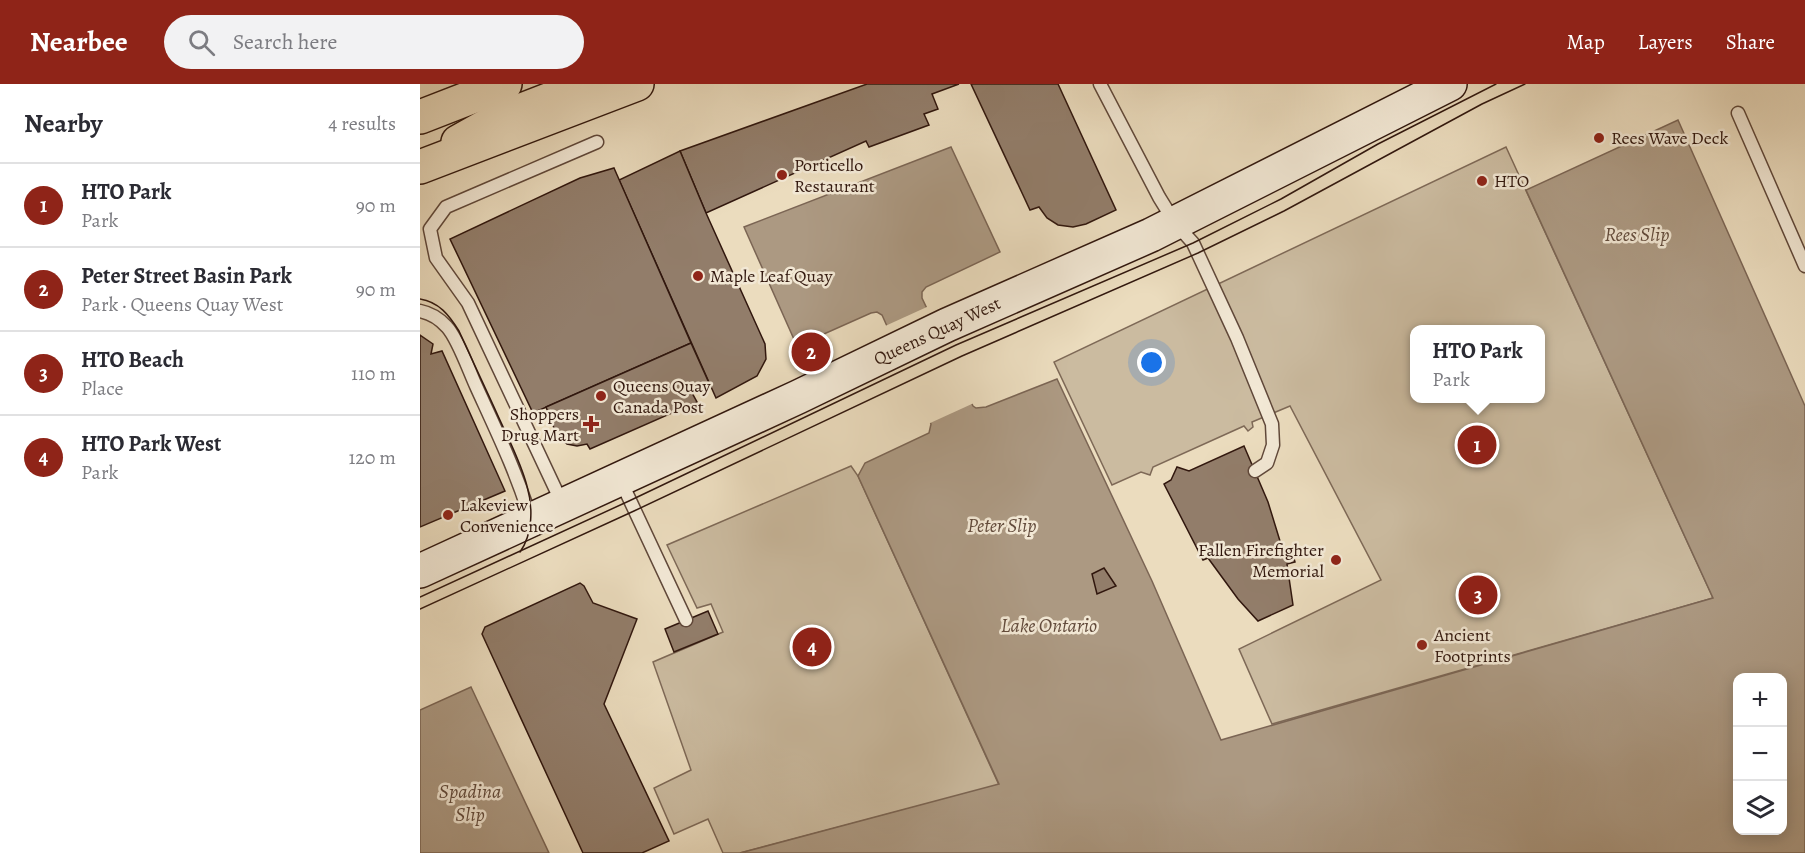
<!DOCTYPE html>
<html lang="en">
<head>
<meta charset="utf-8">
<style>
	:root { --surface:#fff; --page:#f2f2f3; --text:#2b2b33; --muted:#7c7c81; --line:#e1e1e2; --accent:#8f2418 }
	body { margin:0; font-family:Alegreya,serif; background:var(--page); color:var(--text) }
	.controls { position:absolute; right:18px; bottom:18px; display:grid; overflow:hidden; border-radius:12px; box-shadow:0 3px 15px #0003 }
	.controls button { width:54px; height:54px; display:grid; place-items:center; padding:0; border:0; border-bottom:2px solid var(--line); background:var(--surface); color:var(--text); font:30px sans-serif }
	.you { position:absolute; left:732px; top:279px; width:21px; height:21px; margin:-15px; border:4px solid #fff; border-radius:50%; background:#1a73e8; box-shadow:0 0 0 9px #1a73e833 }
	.badge { display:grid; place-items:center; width:39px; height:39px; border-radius:50%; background:var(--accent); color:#fff; font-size:20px; font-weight:700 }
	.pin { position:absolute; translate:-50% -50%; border:3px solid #fff; box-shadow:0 2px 6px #0006 }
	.popup { position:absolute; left:990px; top:241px; width:135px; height:78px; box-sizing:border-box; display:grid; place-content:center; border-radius:12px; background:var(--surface); filter:drop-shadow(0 2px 4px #0005); font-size:20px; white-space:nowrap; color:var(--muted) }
	.popup b { font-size:22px; color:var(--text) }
	.popup::after { content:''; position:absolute; left:50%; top:100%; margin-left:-12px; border:12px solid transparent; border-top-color:var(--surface) }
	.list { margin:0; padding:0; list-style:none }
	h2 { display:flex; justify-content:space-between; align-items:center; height:78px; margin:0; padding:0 24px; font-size:26px }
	h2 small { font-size:20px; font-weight:400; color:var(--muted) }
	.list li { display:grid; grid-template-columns:39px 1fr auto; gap:18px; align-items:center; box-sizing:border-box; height:84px; padding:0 24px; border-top:2px solid var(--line) }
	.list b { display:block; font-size:22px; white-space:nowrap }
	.list p { margin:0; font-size:20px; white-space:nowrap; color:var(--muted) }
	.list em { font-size:20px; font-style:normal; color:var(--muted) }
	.icon { flex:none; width:33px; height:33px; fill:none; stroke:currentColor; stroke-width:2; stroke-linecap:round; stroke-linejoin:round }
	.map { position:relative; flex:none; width:1385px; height:769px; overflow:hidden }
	header { display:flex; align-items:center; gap:36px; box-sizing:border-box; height:84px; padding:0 30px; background:var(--accent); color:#fff }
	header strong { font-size:28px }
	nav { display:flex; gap:33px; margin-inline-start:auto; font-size:21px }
	.search { width:420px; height:54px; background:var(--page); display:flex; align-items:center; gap:15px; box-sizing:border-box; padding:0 21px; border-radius:33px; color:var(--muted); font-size:22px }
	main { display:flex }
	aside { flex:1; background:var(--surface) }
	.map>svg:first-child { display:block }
	.green { fill:#cbbba0; stroke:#7e6957; stroke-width:1.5; fill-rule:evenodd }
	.water { fill:#ac9982; stroke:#7b6554; stroke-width:1.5; fill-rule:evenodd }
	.pier { fill:#ebdcbe }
	.building { fill:#927d6a; stroke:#31170e; stroke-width:1.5 }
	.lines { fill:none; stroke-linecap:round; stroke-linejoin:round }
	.service-casing { stroke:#60483a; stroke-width:15 }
	.secondary-casing { stroke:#31170e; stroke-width:36 }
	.trunk-casing { stroke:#31170e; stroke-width:36 }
	.motorway-casing { stroke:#31170e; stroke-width:36 }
	.service { stroke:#f2e8d5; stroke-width:12 }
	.secondary { stroke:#f2e8d5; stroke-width:33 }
	.trunk { stroke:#ebdcbe; stroke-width:33 }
	.motorway { stroke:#ebdcbe; stroke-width:33 }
	.tram { stroke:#31170e; stroke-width:1.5 }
	.poi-dot { fill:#8f2418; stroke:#f2e8d5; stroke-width:2 }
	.labels { text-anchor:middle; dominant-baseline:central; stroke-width:5; stroke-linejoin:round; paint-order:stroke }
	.poi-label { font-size:18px; fill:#31170e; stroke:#f2e8d5; text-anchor:start }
	.street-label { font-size:18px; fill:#31170e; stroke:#f2e8d5 }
	.water-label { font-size:20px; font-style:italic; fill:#624b3c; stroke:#f2e8d5 }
</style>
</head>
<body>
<header>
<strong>Nearbee</strong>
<div class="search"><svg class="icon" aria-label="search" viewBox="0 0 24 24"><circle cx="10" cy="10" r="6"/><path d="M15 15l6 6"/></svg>Search here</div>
<nav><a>Map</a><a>Layers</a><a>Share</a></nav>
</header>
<main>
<aside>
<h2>Nearby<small>4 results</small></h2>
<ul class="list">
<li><span class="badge">1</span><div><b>HTO Park</b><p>Park</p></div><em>90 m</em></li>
<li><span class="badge">2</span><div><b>Peter Street Basin Park</b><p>Park · Queens Quay West</p></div><em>90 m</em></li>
<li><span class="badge">3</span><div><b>HTO Beach</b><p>Place</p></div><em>110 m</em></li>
<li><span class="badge">4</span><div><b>HTO Park West</b><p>Park</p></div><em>120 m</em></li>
</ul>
</aside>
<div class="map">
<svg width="1385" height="769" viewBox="0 0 1385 769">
	<rect width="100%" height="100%" fill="#ebdcbe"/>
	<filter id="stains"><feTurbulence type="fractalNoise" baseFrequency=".00333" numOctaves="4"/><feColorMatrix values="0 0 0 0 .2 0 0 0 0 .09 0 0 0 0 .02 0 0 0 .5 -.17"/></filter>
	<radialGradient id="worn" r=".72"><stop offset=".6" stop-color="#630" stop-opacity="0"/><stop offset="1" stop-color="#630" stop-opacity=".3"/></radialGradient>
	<!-- green -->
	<g class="green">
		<path d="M1086,63l207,451 -441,126 -33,-75 142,-69 -91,-174 -38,16 1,5 -5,4 -4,-5 -91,41 -3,8 -9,-3 -29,13 -58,-123zM994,246h126v68h-126z"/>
		<path d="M431,382l7,10 141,309 -259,68h-17l-15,-34 -34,15 -20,-46 37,-18 -38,-108 70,-30 -12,-28 -14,4 -30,-63z"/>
	</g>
	<!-- water -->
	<g class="water">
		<path d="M1258,36l127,286v447h-1065l259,-69 -141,-308 7,-13 64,-30 2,-9 -49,-109 -5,-3 -6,1 -74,33 -53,-119 207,-80 49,105 -74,35 -4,5v6l51,108 3,2 10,-1 71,-28 95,202 69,159 492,-142 -187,-408zM1318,594h44v152h-44z"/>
		<path d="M51,603l78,166h-129v-143z"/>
	</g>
	<!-- pier -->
	<path class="pier" d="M509,222l45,97 -46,21 -45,-97z"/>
	<!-- building -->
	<g class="building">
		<path d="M447,0h92l-27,10 6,15 -14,5 5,11 -60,22 -3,-6 -160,72 -26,-62z"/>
		<path d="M551,0h87l58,126 -30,14 -13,3 -15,-2 -11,-7 -8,-11 -9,3z"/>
		<path d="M260,67l26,62 59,131 1,15 -9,17 -41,22 -97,-218z"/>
		<path d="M194,84l77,175 -158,70 -83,-174 130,-61z"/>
		<path d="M0,251l13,9 -2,10 11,-3 63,140 -85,36z"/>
		<path d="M271,259l18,40 -18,8 6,11 -107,47 -3,-5 -10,2 -10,-2 -10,-8 -11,-29z"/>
		<path d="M824,362l24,56 16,52 8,-2 3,10 -8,2 6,41 -35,16 -20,-22 -30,-41 -5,2 -39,-76 7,-4 6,-13 12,4z"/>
		<path d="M684,484l12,18 -19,8 -5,-20z"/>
		<path d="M160,499l4,3 9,17 44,16 -33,85 65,137 -27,12h-59l-101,-219 3,-7z"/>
		<path d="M288,527l10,23 -44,18 -9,-23z"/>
	</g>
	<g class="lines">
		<!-- service casing -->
		<g class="service-casing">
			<g id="service">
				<path d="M680,0l59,113 16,26 18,20 44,95 35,86 1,21 -6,18 -12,8"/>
				<path d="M1318,29l67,153"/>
				<path d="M0,227c10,2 20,8 27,16 11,12 22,44 29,59 20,44 41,87 55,134"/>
				<path d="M200,395l66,141"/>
				<path d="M142,419l-94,-200 -32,-45 -6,-29 16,-22 151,-65"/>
			</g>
		</g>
		<!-- secondary casing -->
		<g class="secondary-casing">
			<path id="secondary" d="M0,487l378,-174 149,-72 204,-90 299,-151"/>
		</g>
		<!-- trunk casing -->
		<g class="trunk-casing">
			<path id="trunk" d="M38,58l41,-23 90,-35"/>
		</g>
		<!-- motorway casing -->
		<g class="motorway-casing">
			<g id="motorway">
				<path d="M0,33l85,-33"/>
				<path d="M0,83l217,-83"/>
			</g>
		</g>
		<!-- service -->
		<use href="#service" class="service"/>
		<!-- secondary -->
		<use href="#secondary" class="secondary"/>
		<!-- trunk -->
		<use href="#trunk" class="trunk"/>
		<!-- motorway -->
		<use href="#motorway" class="motorway"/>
		<!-- tram -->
		<g class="tram">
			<path d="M0,215c19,3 29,16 39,32 13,29 27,58 40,87 10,22 22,45 28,68 6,21 6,48 -7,66"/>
			<path d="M0,513l209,-96 327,-156 237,-102 88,-44 97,-55 118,-60"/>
			<path d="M0,525l214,-98 328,-155 236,-103 86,-42 198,-107 43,-20"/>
		</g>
	</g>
	<!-- markers -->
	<g class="poi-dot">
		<circle cx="1179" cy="54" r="6"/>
		<circle cx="362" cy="91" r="6"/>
		<circle cx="1062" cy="97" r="6"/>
		<circle cx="278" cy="192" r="6"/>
		<circle cx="181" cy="312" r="6"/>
		<path d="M168 331h6v6h6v6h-6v6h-6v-6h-6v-6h6z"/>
		<circle cx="28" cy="431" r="6"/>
		<circle cx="916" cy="476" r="6"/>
		<circle cx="1002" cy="561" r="6"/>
	</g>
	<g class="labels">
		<!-- poi labels -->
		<g class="poi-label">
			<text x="1191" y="54">Rees Wave Deck</text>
			<text x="374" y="81">Porticello<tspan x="374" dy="21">Restaurant</tspan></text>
			<text x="1074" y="97">HTO</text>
			<text x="290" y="192">Maple Leaf Quay</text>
			<text x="193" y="302">Queens Quay<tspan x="193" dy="21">Canada Post</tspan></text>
			<text x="159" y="330" text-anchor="end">Shoppers<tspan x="159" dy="21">Drug Mart</tspan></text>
			<text x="40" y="421">Lakeview<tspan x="40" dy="21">Convenience</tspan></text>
			<text x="904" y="466" text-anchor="end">Fallen Firefighter<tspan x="904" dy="21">Memorial</tspan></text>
			<text x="1014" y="551">Ancient<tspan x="1014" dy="21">Footprints</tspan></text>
		</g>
		<!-- street labels -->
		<g class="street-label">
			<text transform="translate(517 247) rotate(-25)">Queens Quay West</text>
		</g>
		<!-- water labels -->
		<g class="water-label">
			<text x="1217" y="150">Rees Slip</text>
			<text x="582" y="441">Peter Slip</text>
			<text x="629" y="541">Lake Ontario</text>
			<text x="50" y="707">Spadina<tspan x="50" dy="23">Slip</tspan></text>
		</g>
	</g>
	<rect width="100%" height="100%" filter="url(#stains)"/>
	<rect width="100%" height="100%" fill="url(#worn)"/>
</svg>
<div class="controls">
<button>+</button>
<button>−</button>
<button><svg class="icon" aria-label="layers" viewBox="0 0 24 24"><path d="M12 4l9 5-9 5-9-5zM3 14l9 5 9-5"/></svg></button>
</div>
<div class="you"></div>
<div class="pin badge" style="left:1057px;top:361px">1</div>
<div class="popup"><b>HTO Park</b>Park</div>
<div class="pin badge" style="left:391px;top:268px">2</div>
<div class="pin badge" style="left:1058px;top:511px">3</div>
<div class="pin badge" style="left:392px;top:563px">4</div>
</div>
</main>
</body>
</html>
